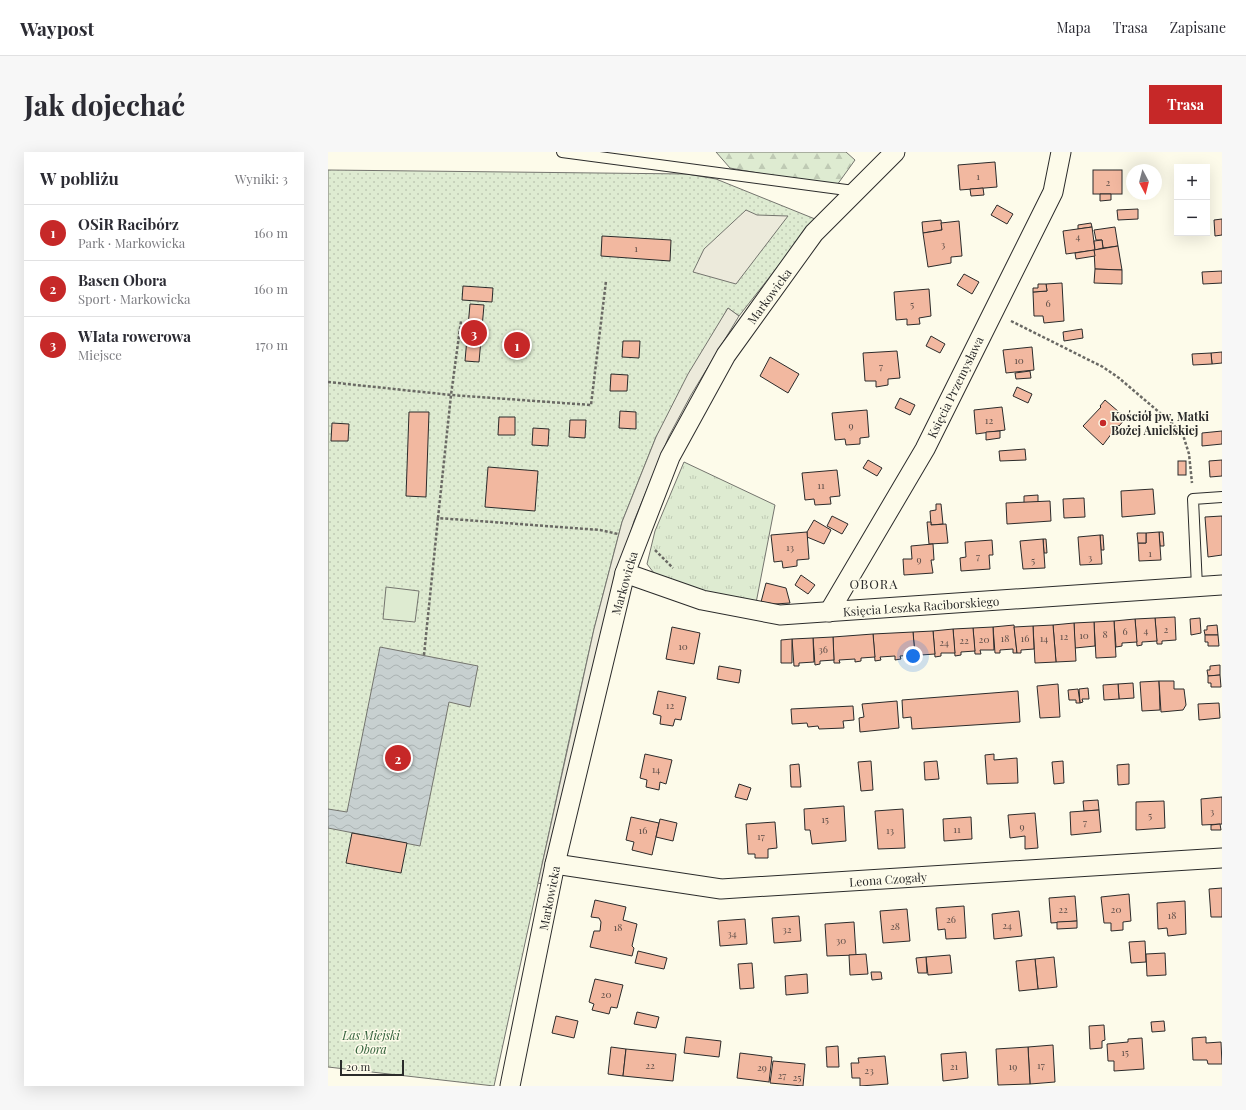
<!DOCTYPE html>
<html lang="pl">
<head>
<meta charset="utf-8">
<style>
	:root { --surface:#fff; --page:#f7f7f7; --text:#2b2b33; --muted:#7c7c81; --line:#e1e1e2; --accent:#c62828 }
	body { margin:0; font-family:"Playfair Display",serif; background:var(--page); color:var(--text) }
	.controls { position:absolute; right:12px; top:12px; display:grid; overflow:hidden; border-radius:0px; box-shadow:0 4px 16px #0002 }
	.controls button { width:36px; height:36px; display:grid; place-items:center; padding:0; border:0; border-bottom:1px solid var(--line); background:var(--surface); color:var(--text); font:20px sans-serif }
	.compass { position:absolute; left:798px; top:12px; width:36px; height:36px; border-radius:50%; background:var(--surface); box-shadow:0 4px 16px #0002; rotate:173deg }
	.scale { position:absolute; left:12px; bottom:10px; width:64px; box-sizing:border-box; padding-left:4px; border:2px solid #2b2b2b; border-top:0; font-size:11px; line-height:14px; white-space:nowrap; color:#2b2b2b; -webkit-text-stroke:3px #fdfbea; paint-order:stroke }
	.you { position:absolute; left:585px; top:504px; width:14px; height:14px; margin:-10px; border:3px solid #fff; border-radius:50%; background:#1a73e8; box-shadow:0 0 0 6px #1a73e833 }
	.badge { display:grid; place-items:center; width:26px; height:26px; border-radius:50%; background:var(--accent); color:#fff; font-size:13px; font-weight:700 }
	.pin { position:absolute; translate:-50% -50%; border:2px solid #fff; box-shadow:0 1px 4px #0006 }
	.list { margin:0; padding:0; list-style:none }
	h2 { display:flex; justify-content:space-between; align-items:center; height:52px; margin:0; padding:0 16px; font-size:17px }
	h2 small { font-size:13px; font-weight:400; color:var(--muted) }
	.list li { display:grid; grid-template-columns:26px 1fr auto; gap:12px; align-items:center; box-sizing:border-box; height:56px; padding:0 16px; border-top:1px solid var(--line) }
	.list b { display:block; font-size:15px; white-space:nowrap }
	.list p { margin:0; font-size:13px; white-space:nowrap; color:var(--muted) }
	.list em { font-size:13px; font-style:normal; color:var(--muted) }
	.map { position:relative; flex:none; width:894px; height:934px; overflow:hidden; border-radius:0px }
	header { display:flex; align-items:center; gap:24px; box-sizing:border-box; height:56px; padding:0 20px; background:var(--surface); border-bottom:1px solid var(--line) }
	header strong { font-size:19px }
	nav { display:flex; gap:22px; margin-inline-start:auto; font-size:14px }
	.intro { display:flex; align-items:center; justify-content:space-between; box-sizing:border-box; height:96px; padding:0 24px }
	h1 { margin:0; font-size:28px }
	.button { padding:10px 18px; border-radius:0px; background:var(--accent); color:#fff; font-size:14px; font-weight:700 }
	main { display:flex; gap:24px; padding:0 24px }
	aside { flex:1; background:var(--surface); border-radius:0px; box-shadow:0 4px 16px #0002 }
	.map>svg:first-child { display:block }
	.grass { fill:url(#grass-tufts); stroke:#74746e }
	.forest { fill:url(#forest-firs); stroke:#74746e }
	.park { fill:url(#park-dots); stroke:#74746e }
	.garden { fill:#deebd1; stroke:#74746e }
	.parking { fill:#eceadb; stroke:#74746e }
	.water { fill:url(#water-waves); stroke:#74746e }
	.building { fill:#f2b8a0; stroke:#2b2b2b }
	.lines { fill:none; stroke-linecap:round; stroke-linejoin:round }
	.lane-casing { stroke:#2b2b2b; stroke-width:12 }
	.street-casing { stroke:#2b2b2b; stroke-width:21 }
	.path { stroke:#6a6964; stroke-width:2.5; stroke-dasharray:3 2; stroke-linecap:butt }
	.lane { stroke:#fdfbea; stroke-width:10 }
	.street { stroke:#fdfbea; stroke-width:19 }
	.poi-dot { fill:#c62828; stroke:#fdfbea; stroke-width:1.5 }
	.labels { text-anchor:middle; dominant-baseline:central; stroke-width:3; stroke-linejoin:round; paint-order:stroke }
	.number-label { font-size:10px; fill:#5d4e48 }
	.street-label { font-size:12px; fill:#2b2b2b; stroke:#fdfbea }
	.poi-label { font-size:12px; font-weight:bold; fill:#2b2b2b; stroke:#fdfbea; text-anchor:start }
	.park-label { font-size:12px; font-style:italic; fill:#34623c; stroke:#fdfbea }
	.neighbourhood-label { font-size:13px; letter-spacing:1px; fill:#2b2b2b; stroke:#fdfbea }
</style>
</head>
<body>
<header>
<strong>Waypost</strong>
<nav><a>Mapa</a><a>Trasa</a><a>Zapisane</a></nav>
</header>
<div class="intro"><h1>Jak dojechać</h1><a class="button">Trasa</a></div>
<main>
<aside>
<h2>W pobliżu<small>Wyniki: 3</small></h2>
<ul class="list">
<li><span class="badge">1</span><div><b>OSiR Racibórz</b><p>Park · Markowicka</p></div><em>160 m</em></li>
<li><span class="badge">2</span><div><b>Basen Obora</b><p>Sport · Markowicka</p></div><em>160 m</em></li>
<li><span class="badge">3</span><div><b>WIata rowerowa</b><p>Miejsce</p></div><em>170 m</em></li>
</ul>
</aside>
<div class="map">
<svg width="894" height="934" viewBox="0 0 894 934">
	<defs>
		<pattern id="grass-tufts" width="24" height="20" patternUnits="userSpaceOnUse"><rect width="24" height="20" fill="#deebd1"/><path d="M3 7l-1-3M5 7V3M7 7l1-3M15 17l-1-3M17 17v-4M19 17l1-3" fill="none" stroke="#bfcab4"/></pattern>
		<pattern id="forest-firs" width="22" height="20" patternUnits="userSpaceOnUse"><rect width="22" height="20" fill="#deebd1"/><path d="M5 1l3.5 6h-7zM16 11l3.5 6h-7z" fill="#bfcab4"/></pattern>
		<pattern id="park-dots" width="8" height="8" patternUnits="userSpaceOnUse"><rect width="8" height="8" fill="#deebd1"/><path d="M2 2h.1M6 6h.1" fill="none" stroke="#bfcab4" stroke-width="1.8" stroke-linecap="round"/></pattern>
		<pattern id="water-waves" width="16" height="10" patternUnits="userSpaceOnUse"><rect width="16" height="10" fill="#c7d0d0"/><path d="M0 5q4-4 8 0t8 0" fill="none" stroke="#abb3b3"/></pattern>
	</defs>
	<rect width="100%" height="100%" fill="#fdfbea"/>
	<!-- grass -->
	<path class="grass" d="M356,310l91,43 -19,98h-17l-82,-26 -10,-13 8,-33z"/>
	<!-- forest -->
	<path class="forest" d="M388,0h130l9,8 -18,25 -40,-5 -67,-12z"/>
	<!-- park -->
	<path class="park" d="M0,18l359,4 29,5 99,40 -76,97 -11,-8 -72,129 -34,85 -28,107 -26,116 -74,341 -166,-19z"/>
	<!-- garden -->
	<path class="garden" d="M58,435l33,4 -4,31 -32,-3z"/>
	<!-- parking -->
	<g class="parking">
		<path d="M418,58l11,5 31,1 -52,68 -43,-12 11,-23z"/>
		<path d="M400,156l11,8 -48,79 -22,41 -35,85 -9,30 -79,334 -8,-2 56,-254 28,-107 34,-85 32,-63z"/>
	</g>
	<!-- water -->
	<path class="water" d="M52,495l98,19 -8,41 -21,-5 -29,144 -92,-18v-19l19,3z"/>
	<!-- building -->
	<g class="building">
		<path d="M667,10l2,25 -37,3 -2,-25z"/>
		<rect x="765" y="18" width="29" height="24"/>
		<path d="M655,36l1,7 -13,1 -1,-7z"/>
		<path d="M772,42h11v6l-11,1z"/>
		<path d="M669,53l16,9 -6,10 -16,-9z"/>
		<path d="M810,57v10l-20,1 -1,-10z"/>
		<path d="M894,67v16l-7,1 -1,-16z"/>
		<path d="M613,68l1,10 -19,3 -1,-11z"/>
		<path d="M631,69l3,35 -11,1v6l-23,4 -5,-34 19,-3 -1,-7z"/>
		<path d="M763,71l1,4 -14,2v-4z"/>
		<path d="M764,75l3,23 -29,4 -3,-23z"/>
		<path d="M787,75l3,19 -15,2 -1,-8h-6l-2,-10z"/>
		<path d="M274,84l69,4 -1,21 -69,-5z"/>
		<path d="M774,88l1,8 -8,2 -1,-9z"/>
		<path d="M790,94l4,24 -27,-1 -1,-19z"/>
		<path d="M766,98l1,6 -19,3 -1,-6z"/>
		<path d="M767,117l27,1v14l-28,-1z"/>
		<path d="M894,119v12l-19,1 -1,-12z"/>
		<path d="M636,122l15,8 -7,12 -15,-9z"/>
		<path d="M734,131l2,38 -20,2 -1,-7h-9l-1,-24 14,-1 -1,-7z"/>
		<path d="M710,132h8l1,7 -14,1v-4h5z"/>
		<path d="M135,134l30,2 -1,14 -30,-2z"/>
		<path d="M601,137l2,27 -12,2 1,6 -13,1v-6l-11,1 -2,-28z"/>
		<path d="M142,152l14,1 -5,57 -14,-1z"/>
		<path d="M754,177l1,9 -19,3 -1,-9z"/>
		<path d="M603,184l14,8 -5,9 -14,-7z"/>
		<path d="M295,189h17l-1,17 -17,-1z"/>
		<path d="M704,195l2,23 -28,3 -3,-23z"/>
		<path d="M569,199l3,27 -12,1v6l-12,2v-6h-11l-2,-28z"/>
		<path d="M894,200v11l-10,1 -1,-11z"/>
		<path d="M883,201l1,11 -19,1 -1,-11z"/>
		<path d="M442,205l29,17 -11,19 -28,-17z"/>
		<path d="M702,219l1,7 -15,1 -1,-6z"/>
		<path d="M283,222l17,1 -1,16h-17z"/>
		<path d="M689,235l15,7 -4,9 -15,-7z"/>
		<path d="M572,246l15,7 -5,10 -15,-7z"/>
		<path d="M777,248l21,18 -7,8 -1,-1 -15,20 -20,-19 18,-19 -1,-1z"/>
		<path d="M674,255l3,23 -29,4 -2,-24z"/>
		<path d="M539,258l2,27 -9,1v6l-14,1 -1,-6 -10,1 -3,-27z"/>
		<path d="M292,259l16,1v17l-17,-1z"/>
		<path d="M81,260h20l-3,85 -20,-1z"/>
		<path d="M171,265h16v18h-17z"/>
		<path d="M242,268h16l-1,18 -16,-1z"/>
		<path d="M4,271l17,1 -1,17h-17z"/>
		<path d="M205,276l16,1 -1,17 -16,-1z"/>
		<path d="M672,279v7l-14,2v-8z"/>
		<path d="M894,279v13l-20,2v-13z"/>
		<path d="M697,297l1,11 -26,1 -1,-10z"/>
		<path d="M540,308l14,8 -5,8 -14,-8z"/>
		<path d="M894,308v16l-12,1 -1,-16z"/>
		<rect x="850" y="309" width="8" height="14"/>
		<path d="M160,315l50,4 -3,40 -50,-4z"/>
		<path d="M509,318l3,26 -10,1 1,7 -16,1 -1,-6 -9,1 -3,-27z"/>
		<path d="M825,337l2,25 -33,3 -1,-26z"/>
		<path d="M710,343v7l-14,1v-7z"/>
		<path d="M756,346l1,19 -21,1 -1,-19z"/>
		<path d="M722,349l1,20 -44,3 -1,-21z"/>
		<path d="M608,352h5l2,20 -12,1 -1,-14 6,-1z"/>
		<path d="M504,364l16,8 -6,10 -15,-8z"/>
		<path d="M894,364v39l-14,2 -3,-40z"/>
		<path d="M486,368l17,10 -7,14 -17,-7v-5z"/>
		<path d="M599,370h4v3l15,-1 2,19 -19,1z"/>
		<path d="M479,380l2,27 -12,1v6l-14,2 -1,-7 -8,1 -3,-27z"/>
		<path d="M831,380h4l1,14h-4z"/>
		<path d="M831,380l2,28 -22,1 -1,-18h8v-10z"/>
		<path d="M809,381h9v10h-8z"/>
		<path d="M772,383h3l1,15h-3z"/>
		<path d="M772,383l2,29 -22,1 -2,-28z"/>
		<path d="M715,387h3l1,14h-3z"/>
		<path d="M715,387l2,29 -22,1 -3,-28z"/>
		<path d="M664,388l1,15h-4l1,14 -29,2 -1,-13 6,-1 -1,-15z"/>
		<path d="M605,392l1,16h-3l2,13 -29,2 -1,-16h9l-1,-13z"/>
		<path d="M473,423l14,10 -7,9 -13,-9z"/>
		<path d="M438,431l20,5 4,15 -15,1 -14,-2z"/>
		<path d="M847,465l1,23 -14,1v3h-5l-2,-26z"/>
		<path d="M827,466l2,23 -15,1v3l-5,1 -2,-27z"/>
		<path d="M872,466l1,15 -10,2 -1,-16z"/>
		<path d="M807,467l2,23 -15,1v3l-6,1 -2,-26z"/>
		<path d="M786,469l2,36 -20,1 -2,-36z"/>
		<path d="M766,470l1,24 -20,2 -1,-25z"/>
		<path d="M746,471l2,38 -20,1 -3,-37z"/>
		<path d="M686,473l3,28h-4v-4l-13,1v3h-5l-2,-26z"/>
		<path d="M725,473l3,37 -21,1 -2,-37z"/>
		<path d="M889,473l1,10h-13l-1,-5h3v-4z"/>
		<path d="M705,474l1,23 -13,1v3h-4l-3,-26z"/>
		<path d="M344,475l28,6 -6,31 -28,-5z"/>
		<path d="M665,475l1,23h-14l1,4h-6l-2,-26z"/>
		<path d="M645,476l2,23 -14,1v3l-6,1 -2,-27z"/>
		<path d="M625,477l2,24h-14v3l-6,1 -2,-26z"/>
		<path d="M605,479l2,23 -14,1v3h-6l-2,-26z"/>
		<path d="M585,480l2,23 -15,1 1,3 -6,1v-4l-15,1 1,3 -6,1 -2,-27z"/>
		<path d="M545,482l2,23 -14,1v3l-6,1v-3l-16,1 1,3h-6l-1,-26z"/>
		<path d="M877,483h13l1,11h-11v-4h-3z"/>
		<path d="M505,485l1,23 -14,1v3l-5,1 -2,-27z"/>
		<path d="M485,486l1,24 -15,1v3h-5l-2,-27z"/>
		<path d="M464,487v24h-11v-23z"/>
		<path d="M892,513v10l-12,1 -1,-6h3v-4z"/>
		<path d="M391,514l22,4 -2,13 -22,-4z"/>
		<path d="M892,523l1,12h-10v-4h-3v-7z"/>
		<path d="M831,529l1,29 -18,1 -2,-29z"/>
		<path d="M831,529h15v8h10l2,16 -3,5 -22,2z"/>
		<path d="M805,531l1,15 -15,1 -1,-15z"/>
		<path d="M730,532l2,33 -20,1 -3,-32z"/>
		<path d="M790,532l1,15 -15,1 -1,-15z"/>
		<path d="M760,536l1,11h-7l1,3 -3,1 -1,-14z"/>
		<path d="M750,537l2,14h-4v-3h-7l-1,-10z"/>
		<path d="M330,539l28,6 -5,23 -6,-1 -2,7 -13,-2 1,-8 -8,-2z"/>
		<path d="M690,539l2,31 -108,7 -1,-12 -8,1 -1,-18z"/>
		<path d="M569,549l2,27 -39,4 -1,-14 5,-1 -2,-13z"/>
		<path d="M891,551l1,15 -21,2 -1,-16z"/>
		<path d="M525,554l1,14 -11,1 1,7 -25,1 -1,-3 -10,1 -1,-4 -15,1 -1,-15z"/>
		<path d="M317,602l27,6 -6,24 -6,-2 -1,8 -13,-3 1,-7 -7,-2z"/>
		<path d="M666,602v6l23,-2 1,25 -31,1 -2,-29z"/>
		<path d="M543,609l2,29 -12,1 -3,-29z"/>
		<path d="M609,609l2,18 -14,1 -1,-18z"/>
		<path d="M735,609l1,22 -10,1 -2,-22z"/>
		<path d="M471,612l2,23h-10l-1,-22z"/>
		<path d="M801,612v20l-11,1 -1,-20z"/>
		<path d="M411,632l12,4 -4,12 -12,-3z"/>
		<path d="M894,645v27l-20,1 -1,-26z"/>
		<path d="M770,648l1,10 -15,1 -1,-10z"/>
		<path d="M836,649l1,27 -29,2v-28z"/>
		<path d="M516,654l2,35 -34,3 -2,-14h-5l-1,-21z"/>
		<path d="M575,657l2,39 -27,1 -3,-38z"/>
		<path d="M771,658l2,22 -30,3 -1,-23z"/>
		<path d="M707,661l3,35 -13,1v-13l-15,2 -2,-23z"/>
		<path d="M303,665l28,6 -7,32 -20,-5 2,-8 -8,-2z"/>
		<path d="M643,665l1,22 -28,2 -1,-22z"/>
		<path d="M332,667l17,4 -4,18 -17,-4z"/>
		<path d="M447,670l2,26 -9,1v9h-13v-4h-7l-2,-30z"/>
		<path d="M892,672l1,6h-10v-5z"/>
		<path d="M24,681l55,10 -6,30 -55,-10z"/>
		<path d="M894,736v29h-11l-2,-28z"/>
		<path d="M801,742l2,27 -8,1v8l-12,1v-8h-7l-3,-26z"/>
		<path d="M747,744l2,25 -26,2 -2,-25z"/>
		<path d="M267,748l31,7 -3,13 14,4 -5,22 2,2 -2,8 -42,-9 4,-16h6l1,-9 -2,-4 -8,-1z"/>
		<path d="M857,749l1,33 -18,2 -1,-8 -9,1 -1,-26z"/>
		<path d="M636,754l2,32 -20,1 -1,-10 -7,1 -2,-22z"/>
		<path d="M579,757l3,32 -27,2 -3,-32z"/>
		<path d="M691,759l3,25 -28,3 -2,-25z"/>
		<path d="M471,764l2,25 -27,2 -2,-25z"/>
		<path d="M417,767l2,25 -27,2 -2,-25z"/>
		<path d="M749,769v7l-20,1v-7z"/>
		<path d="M526,770l2,33 -29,1 -2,-32z"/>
		<path d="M817,789l1,21 -15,1 -2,-21z"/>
		<path d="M310,799l29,7 -3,11 -29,-6z"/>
		<path d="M837,801l1,22 -19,1 -1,-22z"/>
		<path d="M538,802l2,20 -18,1 -1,-20z"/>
		<path d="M622,803l2,18 -24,2 -2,-18z"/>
		<path d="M598,805l1,16h-9l-2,-15z"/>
		<path d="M726,805l3,30 -19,2 -3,-30z"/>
		<path d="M707,807l3,30 -19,2 -3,-30z"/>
		<path d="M424,811l2,25 -14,1 -2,-25z"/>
		<path d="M543,820h10l1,7 -10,1z"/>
		<path d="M479,822l1,19 -22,2 -1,-19z"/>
		<path d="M267,827l28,6 -6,23 -6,-1 -2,7 -17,-4 2,-6 -5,-2z"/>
		<path d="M309,860l22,5 -3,11 -22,-4z"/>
		<path d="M228,864l22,5 -4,17 -22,-5z"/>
		<path d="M836,869l1,10 -13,1 -1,-10z"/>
		<path d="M776,873l1,15 -3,1v7l-12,1 -1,-23z"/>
		<path d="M358,885l35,4 -2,16 -35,-4z"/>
		<path d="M878,885v6l15,-1 1,22h-14l-1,-4h-14l-1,-22z"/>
		<path d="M814,886l2,31 -30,2v-10h-6l-1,-17 21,-2v-3z"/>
		<path d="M725,893l2,37 -25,2 -2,-37z"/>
		<path d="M510,894l1,21h-12l-1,-20z"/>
		<path d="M283,895l15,2 -3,27 -15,-2z"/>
		<path d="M700,895l2,37 -32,1 -2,-36z"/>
		<path d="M298,897l50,5 -3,27 -50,-5z"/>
		<path d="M638,900l2,26 -25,3 -2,-27z"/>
		<path d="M412,901l32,4 -3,25 -32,-4z"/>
		<path d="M557,904l3,28 -28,2v-8h-8l-1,-15h8l-1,-5z"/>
		<path d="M445,909l32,3 -2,22 -33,-3z"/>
	</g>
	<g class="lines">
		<!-- lane casing -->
		<g class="lane-casing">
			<g id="lane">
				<path d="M234,0l292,39"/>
				<path d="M869,435l-4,-88 29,-2"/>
			</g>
		</g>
		<!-- street casing -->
		<g class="street-casing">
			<g id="street">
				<path d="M297,421l77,27 78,15 442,-30"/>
				<path d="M501,460l96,-163 128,-257 8,-40"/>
				<path d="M227,712l166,25 501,-31"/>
				<path d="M182,934l45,-222 70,-291 45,-116 56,-102 88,-122 81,-81"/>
			</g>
		</g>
		<!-- path -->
		<g class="path">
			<path d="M683,169l92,46 16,11 54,46 11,14 5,16 3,29"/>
			<path d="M0,230l123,13 10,-74"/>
			<path d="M110,366l13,-123 140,10 15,-124"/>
			<path d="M327,398l18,18"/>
			<path d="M96,503l14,-137 162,12 18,4"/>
		</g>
		<!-- lane -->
		<use href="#lane" class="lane"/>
		<!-- street -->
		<use href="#street" class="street"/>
	</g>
	<!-- markers -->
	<circle class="poi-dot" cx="775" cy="271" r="4"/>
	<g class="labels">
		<!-- number labels -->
		<g class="number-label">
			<text x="650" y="24">1</text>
			<text x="780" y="30">2</text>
			<text x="750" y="84">4</text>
			<text x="615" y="92">3</text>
			<text x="308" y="96">1</text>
			<text x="720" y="151">6</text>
			<text x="584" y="152">5</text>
			<text x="691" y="208">10</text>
			<text x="553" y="214">7</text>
			<text x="661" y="268">12</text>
			<text x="523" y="273">9</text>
			<text x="493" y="333">11</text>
			<text x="462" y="395">13</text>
			<text x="822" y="401">1</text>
			<text x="650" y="404">7</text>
			<text x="762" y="405">3</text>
			<text x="591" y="407">9</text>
			<text x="705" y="408">5</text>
			<text x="838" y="477">2</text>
			<text x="818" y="478">4</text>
			<text x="797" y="479">6</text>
			<text x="777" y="482">8</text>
			<text x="756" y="483">10</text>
			<text x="736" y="484">12</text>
			<text x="677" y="486">18</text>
			<text x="697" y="486">16</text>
			<text x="716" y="486">14</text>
			<text x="656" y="487">20</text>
			<text x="636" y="488">22</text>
			<text x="616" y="490">24</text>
			<text x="355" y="494">10</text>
			<text x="495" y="497">36</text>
			<text x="342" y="553">12</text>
			<text x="328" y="617">14</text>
			<text x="884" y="659">3</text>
			<text x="822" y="663">5</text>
			<text x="497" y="667">15</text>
			<text x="757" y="670">7</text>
			<text x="694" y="674">9</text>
			<text x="629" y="677">11</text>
			<text x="315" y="678">16</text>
			<text x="562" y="678">13</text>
			<text x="433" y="684">17</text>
			<text x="735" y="757">22</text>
			<text x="788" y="757">20</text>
			<text x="844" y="763">18</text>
			<text x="623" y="767">26</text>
			<text x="679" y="773">24</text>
			<text x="567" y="774">28</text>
			<text x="290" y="775">18</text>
			<text x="459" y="777">32</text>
			<text x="404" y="781">34</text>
			<text x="513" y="788">30</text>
			<text x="278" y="842">20</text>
			<text x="797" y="900">15</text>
			<text x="322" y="913">22</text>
			<text x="713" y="913">17</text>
			<text x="626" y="914">21</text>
			<text x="685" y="914">19</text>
			<text x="434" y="915">29</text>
			<text x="541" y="918">23</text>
			<text x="454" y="923">27</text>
			<text x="469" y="925">25</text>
		</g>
		<!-- street labels -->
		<g class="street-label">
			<text transform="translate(441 144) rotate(-54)">Markowicka</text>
			<text transform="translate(627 235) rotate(-64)">Księcia Przemysława</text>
			<text transform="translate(296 431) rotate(-74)">Markowicka</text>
			<text transform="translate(593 454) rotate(-4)">Księcia Leszka Raciborskiego</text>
			<text transform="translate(560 727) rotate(-4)">Leona Czogały</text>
			<text transform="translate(221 746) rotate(-79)">Markowicka</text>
		</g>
		<!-- poi labels -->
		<g class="poi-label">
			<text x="783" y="264">Kościół pw. Matki<tspan x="783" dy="14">Bożej Anielskiej</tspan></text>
		</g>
		<!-- park labels -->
		<g class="park-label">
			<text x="43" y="883">Las Miejski<tspan x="43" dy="14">Obora</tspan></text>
		</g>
		<!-- neighbourhood labels -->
		<g class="neighbourhood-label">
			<text x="546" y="431">OBORA</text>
		</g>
	</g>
</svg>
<div class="controls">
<button>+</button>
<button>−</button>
</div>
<svg class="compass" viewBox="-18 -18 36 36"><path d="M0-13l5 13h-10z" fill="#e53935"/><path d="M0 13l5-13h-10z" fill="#7c7c81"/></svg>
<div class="scale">20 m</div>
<div class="you"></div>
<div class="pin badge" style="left:189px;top:193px">1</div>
<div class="pin badge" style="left:70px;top:606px">2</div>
<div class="pin badge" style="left:146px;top:181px">3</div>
</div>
</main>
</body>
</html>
